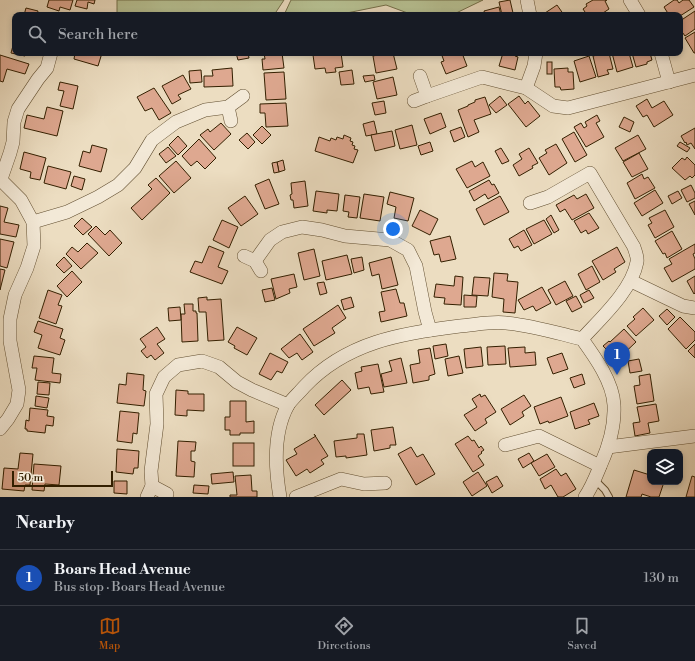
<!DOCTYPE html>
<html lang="en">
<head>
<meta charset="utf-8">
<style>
	:root { --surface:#171b24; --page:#242831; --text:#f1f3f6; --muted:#9ea1a6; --line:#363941; --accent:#b45309 }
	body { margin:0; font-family:"Libre Bodoni",serif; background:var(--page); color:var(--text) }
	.controls { position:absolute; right:12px; bottom:12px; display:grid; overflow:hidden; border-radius:8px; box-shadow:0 2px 6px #0003 }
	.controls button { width:36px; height:36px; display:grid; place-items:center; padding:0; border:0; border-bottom:1px solid var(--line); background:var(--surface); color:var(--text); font:20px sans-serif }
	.scale { position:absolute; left:12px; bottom:10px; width:101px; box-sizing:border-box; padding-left:4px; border:2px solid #331f00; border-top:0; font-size:11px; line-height:14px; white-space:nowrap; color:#331f00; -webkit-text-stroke:3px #f3e9d7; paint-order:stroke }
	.you { position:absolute; left:393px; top:229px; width:14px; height:14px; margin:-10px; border:3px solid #fff; border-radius:50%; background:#1a73e8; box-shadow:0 0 0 6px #1a73e833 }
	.badge { display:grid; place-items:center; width:26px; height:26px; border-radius:50%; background:var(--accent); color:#fff; font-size:13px; font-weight:700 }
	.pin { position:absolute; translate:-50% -33px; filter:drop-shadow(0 1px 2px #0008) }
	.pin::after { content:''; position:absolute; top:21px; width:14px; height:12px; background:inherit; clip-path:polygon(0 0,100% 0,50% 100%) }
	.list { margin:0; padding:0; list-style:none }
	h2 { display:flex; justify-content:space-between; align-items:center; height:52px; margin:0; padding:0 16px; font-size:17px }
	h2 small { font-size:13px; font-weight:400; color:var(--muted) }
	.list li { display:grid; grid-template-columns:26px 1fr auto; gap:12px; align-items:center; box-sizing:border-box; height:56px; padding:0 16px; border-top:1px solid var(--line) }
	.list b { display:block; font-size:15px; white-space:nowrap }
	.list p { margin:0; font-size:13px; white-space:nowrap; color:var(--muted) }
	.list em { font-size:13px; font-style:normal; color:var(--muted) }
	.icon { flex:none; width:22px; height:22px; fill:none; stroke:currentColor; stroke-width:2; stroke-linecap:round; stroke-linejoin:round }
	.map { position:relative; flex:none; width:695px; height:497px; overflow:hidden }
	.search { position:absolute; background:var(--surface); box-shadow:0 2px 6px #0003; left:12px; right:12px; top:12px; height:44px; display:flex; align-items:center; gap:10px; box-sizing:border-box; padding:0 14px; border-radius:8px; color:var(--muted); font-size:15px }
	.sheet { height:108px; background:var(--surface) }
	nav { display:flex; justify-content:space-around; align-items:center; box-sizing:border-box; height:56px; border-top:1px solid var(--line); background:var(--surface); font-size:11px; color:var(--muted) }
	nav a { display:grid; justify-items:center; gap:2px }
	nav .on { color:var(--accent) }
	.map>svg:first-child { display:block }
	.green { fill:#b7c193; stroke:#75704a }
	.building { fill:#dea890; stroke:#331f00 }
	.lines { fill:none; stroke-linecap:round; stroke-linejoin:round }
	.lane-casing { stroke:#614e30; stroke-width:8 }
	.street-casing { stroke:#614e30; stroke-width:14 }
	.lane { stroke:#f3e9d7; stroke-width:6 }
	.street { stroke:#f3e9d7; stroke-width:13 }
</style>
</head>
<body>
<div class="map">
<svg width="695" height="497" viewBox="0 0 695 497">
	<rect width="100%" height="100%" fill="#ecddc1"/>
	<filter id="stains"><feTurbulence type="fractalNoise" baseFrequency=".005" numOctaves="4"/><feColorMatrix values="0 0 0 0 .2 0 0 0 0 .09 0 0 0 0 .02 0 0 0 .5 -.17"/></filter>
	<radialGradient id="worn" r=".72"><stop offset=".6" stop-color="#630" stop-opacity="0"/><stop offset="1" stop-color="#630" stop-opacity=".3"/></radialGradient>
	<!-- green -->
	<g class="green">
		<path d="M117,0h167l-10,15h-157z"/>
		<path d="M291,0h192l-31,15h-39l-27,-10 -49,10h-53z"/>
	</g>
	<!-- building -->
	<g class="building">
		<path d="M49,0h24l-3,10 -10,-3 -1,4 -12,-4z"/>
		<path d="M77,0h18l-1,4 -6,-2 -1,7 -12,-3z"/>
		<path d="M510,0l3,13 -11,2 -3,-13z"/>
		<path d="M593,0h14l-2,1 4,8 -9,6h-13l-4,-6 4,-3 -1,-2z"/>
		<path d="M674,0h3l2,3 4,-3h6l5,7 -14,9v-1h-11l-5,-8z"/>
		<path d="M557,5l7,10h-22z"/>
		<path d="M499,7l2,8h-16l-1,-4z"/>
		<path d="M26,8l12,3 -1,4h-13z"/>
		<path d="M695,11v18l-10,7 -5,-7v-8z"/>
		<path d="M695,32v21h-1l-9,-15z"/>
		<path d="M15,38v15h10v3l-14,-3z"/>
		<path d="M75,53h27l-4,13 -24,-7z"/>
		<path d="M236,53h12l1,5 -11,2z"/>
		<path d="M264,53h18l2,15 -21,2 -1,-11h3z"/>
		<path d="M319,53h22l2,14 -8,1 1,4 -10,1 -1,-5 -10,1 -2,-14 7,-1z"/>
		<path d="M387,53h6l4,16 -21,4 -3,-17z"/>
		<path d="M441,53h21l5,13 -21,8 -5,-12 3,-1z"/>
		<path d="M503,53h13l-1,3 3,1 -3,13 -16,-4z"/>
		<path d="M605,53h4l4,16 -6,1 2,4 -11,3 -5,-21z"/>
		<path d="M612,53h17l4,14 -16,5z"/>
		<path d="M632,53h18l2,7 -5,2v2l-11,3z"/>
		<path d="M0,55l29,9 -4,10 -18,-5 -4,13 -3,-1z"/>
		<path d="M589,56l7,21 -16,5 -6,-21z"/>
		<rect x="547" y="62" width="5" height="12"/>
		<path d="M232,68l1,18 -29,1v-11h9l-1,-6z"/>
		<path d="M568,68v4h5l1,17 -13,1 -1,-3h-5l-1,-18z"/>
		<path d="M201,70l1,12 -12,1 -1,-12z"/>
		<path d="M352,70l2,14 -13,1 -2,-13z"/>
		<path d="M284,72l2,27 -20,1 -2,-27z"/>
		<path d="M183,75l8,14 -13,6 3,4 -9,5 -10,-18z"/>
		<path d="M374,75l1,5 -10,2 -2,-6z"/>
		<path d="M393,77l4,18 -20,4 -4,-17z"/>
		<path d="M60,82l18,4 -5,23 -13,-3 4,-15 -6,-1z"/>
		<path d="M154,88l17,25 -12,7 -7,-12 -7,3 -8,-14z"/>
		<path d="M500,96l7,9 -11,8 -7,-8z"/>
		<path d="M519,96l6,8 3,-3 12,15 -14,11 -18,-23z"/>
		<path d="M485,97l6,17 -17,6 5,12 -11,5 -10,-27 10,-4v-1l7,-3v-2z"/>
		<path d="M647,99l5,9 12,-7 9,14 -19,12 -7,-12 -4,2 -7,-11z"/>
		<path d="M384,101l2,12 -11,2 -3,-12z"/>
		<path d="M286,103l2,23 -22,1 -1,-14h-5v-9z"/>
		<path d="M47,107l16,4 -6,25 -33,-8 3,-13 17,4z"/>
		<path d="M441,113l5,14 -16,7 -6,-15z"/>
		<path d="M597,115l3,6 -4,2 8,14 -18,10 -12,-20 7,-4 3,5 3,-2 -2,-4z"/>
		<path d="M624,117l10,5 -4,10 -11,-5z"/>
		<path d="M374,121l3,13 -11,2 -3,-12z"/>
		<path d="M221,123l10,11 -17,16 -14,-15 8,-6 2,3z"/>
		<path d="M412,125l5,20 -17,4 -5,-19z"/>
		<path d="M262,126l9,9 -9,9 -9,-9z"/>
		<path d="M461,127l4,10 -11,5 -4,-11z"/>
		<path d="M695,128v21l-4,-6 -4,2 -1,-3 -1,1 -4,-7z"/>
		<path d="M392,131l3,15 -20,5 -4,-16z"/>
		<path d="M574,132l13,23 -12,7 -13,-23z"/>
		<path d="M247,133l8,9 -7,7 -9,-9z"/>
		<path d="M344,135l7,3 -1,3 3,1 -1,3 3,1 -1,3 4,1 -5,13 -38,-12 4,-14 11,4 1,-3 5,2 1,-3 6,2z"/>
		<path d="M638,135l8,14 -23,12 -8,-13z"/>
		<path d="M178,136l9,10 -9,9 -9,-10z"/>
		<path d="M199,139l17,19 -11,11 -8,-8 -6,5 -9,-10z"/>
		<path d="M430,142l3,9 -12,4 -3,-9z"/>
		<path d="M680,142l10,6 -3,4 -10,-6z"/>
		<path d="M556,144l11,19 -18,12 -10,-17 8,-5 -2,-3z"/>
		<path d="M92,145l15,4 -6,23 -22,-6 4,-15 7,2z"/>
		<path d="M168,147l8,9 -10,7 -7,-9z"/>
		<path d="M501,148l8,13 -7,3 -7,-13z"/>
		<path d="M529,148l9,15 -6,3 1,2 -14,8 -6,-11 9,-6 -3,-5z"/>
		<path d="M24,152l22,6 -6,22 -10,-2 1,-6 -11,-3z"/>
		<path d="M639,153l9,16 -16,8 -9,-15z"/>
		<path d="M687,157l8,8v10l-3,3 -2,-2 -5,4 -13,-12 10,-10 3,2z"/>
		<path d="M283,160l2,10 -6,2 -2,-10z"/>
		<path d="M176,161l15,17 -17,15 -15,-17z"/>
		<path d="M472,161l3,6 8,-5 7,14 -23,12 -11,-19z"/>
		<path d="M277,162l2,10 -5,1 -2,-10z"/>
		<path d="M48,166l23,6 -5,17 -22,-6z"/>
		<path d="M642,174l2,5 4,-2 7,11 -20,11 -8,-16z"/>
		<path d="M74,176l11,3 -3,11 -11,-4z"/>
		<path d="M156,178l14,15 -28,27 -11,-12 21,-19 -4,-4z"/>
		<path d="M269,179l10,25 -14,5 -10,-24z"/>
		<path d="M489,180l3,5 2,-1 5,9 -11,6 -3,-5 -11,7 -5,-10z"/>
		<path d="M305,181l3,25 -14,2 -1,-8h-2l-1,-5 2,-1 -1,-11z"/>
		<path d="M691,185l4,8v5l-8,4 -6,-12z"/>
		<path d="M655,190l8,13 -21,13 -8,-13z"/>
		<path d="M316,191l23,3 -2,17 -10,-1v3l-14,-2z"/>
		<path d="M678,191l4,7 -10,6 -4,-8z"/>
		<path d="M390,192l24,6 -6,23 -14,-3 2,-11 -9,-3z"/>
		<path d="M364,194l20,3 -4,24 -20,-3z"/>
		<path d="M586,194l8,14 -22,12 -7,-11 -5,3 -4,-7 18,-10 3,4z"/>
		<path d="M345,195l15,2 -3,21 -9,-1 1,-5 -6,-1z"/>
		<path d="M245,196l13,18 -17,12 -13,-18z"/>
		<path d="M500,196l9,16 -25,13 -8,-16z"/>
		<path d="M695,201v14l-6,-11z"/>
		<path d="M0,206l8,2 -4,14 15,3 -3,12 -16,-3z"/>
		<path d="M420,210l18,9 -8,16 -18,-9z"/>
		<path d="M665,210l9,17 -19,11 -7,-13 4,-2 -3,-5z"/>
		<path d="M589,213l10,15 -11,6 -2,-4 -5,3 -7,-12z"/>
		<path d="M551,215l8,15 -5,3 -8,-14z"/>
		<path d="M82,218l10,9 -9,8 -9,-9z"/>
		<path d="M222,220l16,7 -9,21 -16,-8z"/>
		<path d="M544,220l8,14 -18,10 -8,-15z"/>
		<path d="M96,226l9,9 5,-5 12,13 -13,13 -21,-22z"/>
		<path d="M524,230l8,15 -11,6 -3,-5 -4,2 -5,-9z"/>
		<path d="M672,231l10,18 -15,9 -2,-5 -2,1 -8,-13z"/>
		<path d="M450,236l6,23 -15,3 -2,-8 -5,1 -4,-14z"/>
		<path d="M0,239l14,3 -7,26 -7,-2z"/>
		<path d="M87,243l11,10 -17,16 -15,-15 6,-7 6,5z"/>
		<path d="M695,244v9l-2,1 2,5v10l-23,13 -8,-14 8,-4 -3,-5z"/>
		<path d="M209,246l15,6 -6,15 10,4 -6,13 -32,-12 5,-11 7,2z"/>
		<path d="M617,247l8,15 -11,7 2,3 -13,8 -11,-19z"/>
		<path d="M314,249l6,27 -16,4 -6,-27z"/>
		<path d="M347,255l5,19 -26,6 -4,-19z"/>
		<path d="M64,257l8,9 -8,7 -8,-8z"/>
		<path d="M362,257l2,13 -10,3 -3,-14z"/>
		<path d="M391,257l7,28 -16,4 -3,-15 -7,2 -3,-13z"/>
		<path d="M592,266l8,16 -14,8 -8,-16z"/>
		<path d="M0,269l5,1 -5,20z"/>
		<path d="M72,271l10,11 -15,15 -10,-11z"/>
		<path d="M494,273l14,1 -1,7 11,1 -3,31 -12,-1 1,-13 -12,-2z"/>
		<path d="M294,274l3,13 -8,2 1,4 -14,6 -5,-20z"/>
		<path d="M455,276l8,1 -2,28 -17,-1 1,-6 -11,-1 2,-13 18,2z"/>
		<path d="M695,276v17l-1,1 -7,-13z"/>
		<path d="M474,277l16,1 -2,18 -16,-1z"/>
		<path d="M565,281l8,15 -17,9 -8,-15z"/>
		<path d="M324,282l3,11 -7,2 -3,-12z"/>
		<path d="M542,287l9,16 -15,8 -3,-5 -9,4 -6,-10z"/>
		<path d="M272,288l3,12 -10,2 -3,-12z"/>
		<path d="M396,289l4,14h4l3,13 -26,6 -2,-10 6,-1 -4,-19z"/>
		<path d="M48,290l14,5 -4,10 4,1 -6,18 -17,-6z"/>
		<path d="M589,290l5,8 -10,5 -4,-8z"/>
		<path d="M464,295l13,1 -1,11h-12z"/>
		<path d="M576,296l6,11 -10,5 -6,-11z"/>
		<path d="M207,297v3l14,-1 3,41 -16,1 -2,-29h-7l-1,-14z"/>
		<path d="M351,297l3,10 -10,3 -3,-10z"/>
		<path d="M184,304h9v7h3v2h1l1,28 -16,1 -1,-28h4z"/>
		<path d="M338,305l8,13 -14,10 3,5 -21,13 -11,-17z"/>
		<path d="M180,307l1,13 -12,1 -1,-13z"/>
		<path d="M643,308l11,12 -18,16 -9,-10 8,-7 -2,-2z"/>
		<path d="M667,309l8,8 -8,8 -8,-9z"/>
		<path d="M680,317l15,15v8l-9,9 -18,-20z"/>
		<path d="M38,321l25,8 -3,9 5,2 -5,15 -22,-7 4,-13 -8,-3z"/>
		<path d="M157,327l8,12 -8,5 7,9 -9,7 -4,-5 -4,3 -6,-7 5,-4 -6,-8z"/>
		<path d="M237,327l20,11 -10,17 -13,-7 1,-2 -7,-4z"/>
		<path d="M624,329l12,13 -19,18 -14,-14 6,-5 1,1z"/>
		<path d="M300,334l13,18 -11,8 -5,-7 -8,5 -8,-9z"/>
		<path d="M446,344l2,12 -13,3 -2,-13z"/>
		<path d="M695,344v14l-7,-7z"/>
		<path d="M505,346l1,18 -18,1 -1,-18z"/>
		<path d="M481,347l2,19 -17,2 -2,-19z"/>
		<path d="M525,347v6l10,-1 1,13 -26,2 -2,-19z"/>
		<path d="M430,348l5,26 -6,2v4l-16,3 -3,-18 10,-2 -2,-13z"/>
		<path d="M270,353l18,9 -6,11 -5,-2 -6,9 -12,-6z"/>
		<path d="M562,353l6,16 -15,5 -6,-16z"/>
		<path d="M34,356l20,2 -2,15 9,1 -1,9 -25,-3 2,-12h-5z"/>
		<path d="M459,356l4,17 -15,3 -3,-17z"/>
		<path d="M401,358l6,25 -23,4 -3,-13 11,-3 -3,-10z"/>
		<path d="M639,359l3,12 -12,2 -2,-12z"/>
		<path d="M378,364l6,28 -13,2 -2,-7 -11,2 -3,-16 7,-2 -1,-4z"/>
		<path d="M127,373l17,2 -1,15 3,1 -2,15 -27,-3 2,-19 7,1z"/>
		<path d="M582,374l3,10 -11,4 -4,-10z"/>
		<path d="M650,374l4,27 -17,3 -3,-18 6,-1 -1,-9z"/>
		<path d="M342,380l9,10 -27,25 -9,-10z"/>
		<path d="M38,382l12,1 -1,12 -12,-1z"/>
		<path d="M176,390l12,1v3h16v17l-17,-1v6l-12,-1z"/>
		<path d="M480,394l1,3 4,-2 11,17 -11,7 2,4 -12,8 -11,-16 13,-8 -5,-8z"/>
		<path d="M524,395l7,11 -9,6 2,4 -14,9 -9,-16z"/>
		<path d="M36,396l13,2 -2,10 -12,-2z"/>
		<path d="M561,397l7,19 -19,7 -1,-2 -8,3 -6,-17z"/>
		<path d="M230,401h16v21l8,-1v12h-14v2h-10v-5h-5v-13h5z"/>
		<path d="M594,403l5,13 -11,4 2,4 -15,5 -5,-17z"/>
		<path d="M656,404l3,17 -11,2 2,10 -15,3 -2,-13 7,-1 -3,-15z"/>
		<path d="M30,408l18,2 -1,6 7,1 -1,9 -7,-1 -1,8 -18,-2v-2h-2l1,-9 3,1z"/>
		<path d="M120,411l19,2 -2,21 -4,-1 -1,10 -15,-2z"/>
		<path d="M393,427l3,18h-6v3l-16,3 -3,-21z"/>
		<path d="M314,434l14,22 -7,4 3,4 -14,9 -3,-4 -11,7 -10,-16 11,-6 -3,-5 22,-13z"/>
		<path d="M357,434h7l3,21 -21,3v-2l-10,1 -2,-16 23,-3z"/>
		<path d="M468,436l4,5 2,-1 5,8 2,-2 3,4 -3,2 1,1 -4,3 6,9 -11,7 -18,-28z"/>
		<path d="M178,441l18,1 -1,9h-4v10l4,1 -1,15 -18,-1z"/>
		<rect x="233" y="443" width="21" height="23"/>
		<path d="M411,447l6,10 6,-3 12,20 -19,11 -18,-31z"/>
		<path d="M117,449l22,2 -1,17h-4l-1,6 -17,-2z"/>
		<path d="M20,453l13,1 -3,31h-5l-1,6 -22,-2 2,-21 14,1z"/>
		<path d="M529,453l5,8 -11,7 -5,-9z"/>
		<path d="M547,454l8,13 -16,9 -8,-13z"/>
		<path d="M34,464l27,2 -2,19 -14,-1 -1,7 -12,-1z"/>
		<path d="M556,469l5,7 5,-3 10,16 -13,8h-5l-7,-12 -6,4 -5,-10z"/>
		<path d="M634,470l16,5v7h14l-5,15h-8l-9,-3 -1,3h-15z"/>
		<path d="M233,472l1,10 -22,2 -1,-10z"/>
		<path d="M478,472l9,14 -15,10 -9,-14z"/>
		<path d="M251,475l1,16h5v6h-27v-2h7l-2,-19z"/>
		<path d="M497,476l6,10 -11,7 -6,-11z"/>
		<path d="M692,476l3,1v20h-9z"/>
		<path d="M114,481h13v13l-13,-1z"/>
		<path d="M194,485l15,1 -1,8 -15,-1z"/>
	</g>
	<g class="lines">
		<!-- lane casing -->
		<g class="lane-casing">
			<path id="lane" d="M595,480l10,10 4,7"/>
		</g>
		<!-- street casing -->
		<g class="street-casing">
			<g id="street">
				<path d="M527,0l3,15"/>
				<path d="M630,0l9,15"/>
				<path d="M661,53l8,29"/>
				<path d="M526,88l8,-22 2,-13"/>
				<path d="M427,96l55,-19 44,11 27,18 15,2 127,-33"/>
				<path d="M414,101l13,-5 -7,-20"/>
				<path d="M228,107l3,14"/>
				<path d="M0,179l21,21 12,22 1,24 -7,22 -12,27 -5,24v22l9,49 -2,14 -9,15 -8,10"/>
				<path d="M1,179l9,-26 3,-11 1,-20 4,-13 20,-30 9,-11 4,-15"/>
				<path d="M530,203l18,-6 42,-24 44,74c1,4 4,10 3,15 -5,28 -36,56 -55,77"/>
				<path d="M33,222l34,-10 31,-15 20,-12 17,-17 17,-28 24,-18 29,-12 23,-3 15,-11"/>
				<path d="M244,256l11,5 6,10"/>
				<path d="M255,261l15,-21 12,-8 20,-5 20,3 23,6 45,4 18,10 8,16 9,46 5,18"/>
				<path d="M631,281l52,25 12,2"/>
				<path d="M505,445l34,-9 61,30"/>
				<path d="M608,447l87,-11"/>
				<path d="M152,486l15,8"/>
				<path d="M147,497l5,-11 -1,-15 6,-47 -1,-30 8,-17 14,-12 24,-4 17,6 18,15 15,8 36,15"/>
				<path d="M280,497c-5,-29 -7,-65 8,-92 4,-6 11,-12 16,-18 42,-45 98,-54 156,-61 14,-1 32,-5 46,-3 25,2 51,10 76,16 13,18 31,43 32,66 1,20 -5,41 -13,59 -5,12 -9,23 -16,33"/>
				<path d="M296,497l45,-18 23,5 21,-1"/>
			</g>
		</g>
		<!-- lane -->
		<use href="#lane" class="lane"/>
		<!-- street -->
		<use href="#street" class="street"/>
	</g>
	<rect width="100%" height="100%" filter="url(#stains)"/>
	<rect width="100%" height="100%" fill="url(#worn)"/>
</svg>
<div class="controls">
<button><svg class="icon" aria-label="layers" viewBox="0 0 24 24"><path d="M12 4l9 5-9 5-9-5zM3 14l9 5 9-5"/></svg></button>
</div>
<div class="scale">50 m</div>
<div class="you"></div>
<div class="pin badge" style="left:617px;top:375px;background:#1a4fb4">1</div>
<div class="search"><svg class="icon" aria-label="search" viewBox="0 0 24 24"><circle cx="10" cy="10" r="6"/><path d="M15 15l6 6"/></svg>Search here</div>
</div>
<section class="sheet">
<h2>Nearby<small></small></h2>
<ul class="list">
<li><span class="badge" style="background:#1a4fb4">1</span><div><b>Boars Head Avenue</b><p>Bus stop · Boars Head Avenue</p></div><em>130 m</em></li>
</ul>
</section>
<nav>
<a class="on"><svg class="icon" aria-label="map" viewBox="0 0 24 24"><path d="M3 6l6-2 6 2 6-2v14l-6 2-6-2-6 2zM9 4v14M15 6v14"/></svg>Map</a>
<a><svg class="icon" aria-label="directions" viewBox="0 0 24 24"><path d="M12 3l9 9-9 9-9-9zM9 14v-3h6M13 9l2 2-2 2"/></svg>Directions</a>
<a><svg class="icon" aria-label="saved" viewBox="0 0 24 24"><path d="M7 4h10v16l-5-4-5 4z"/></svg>Saved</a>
</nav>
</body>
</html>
